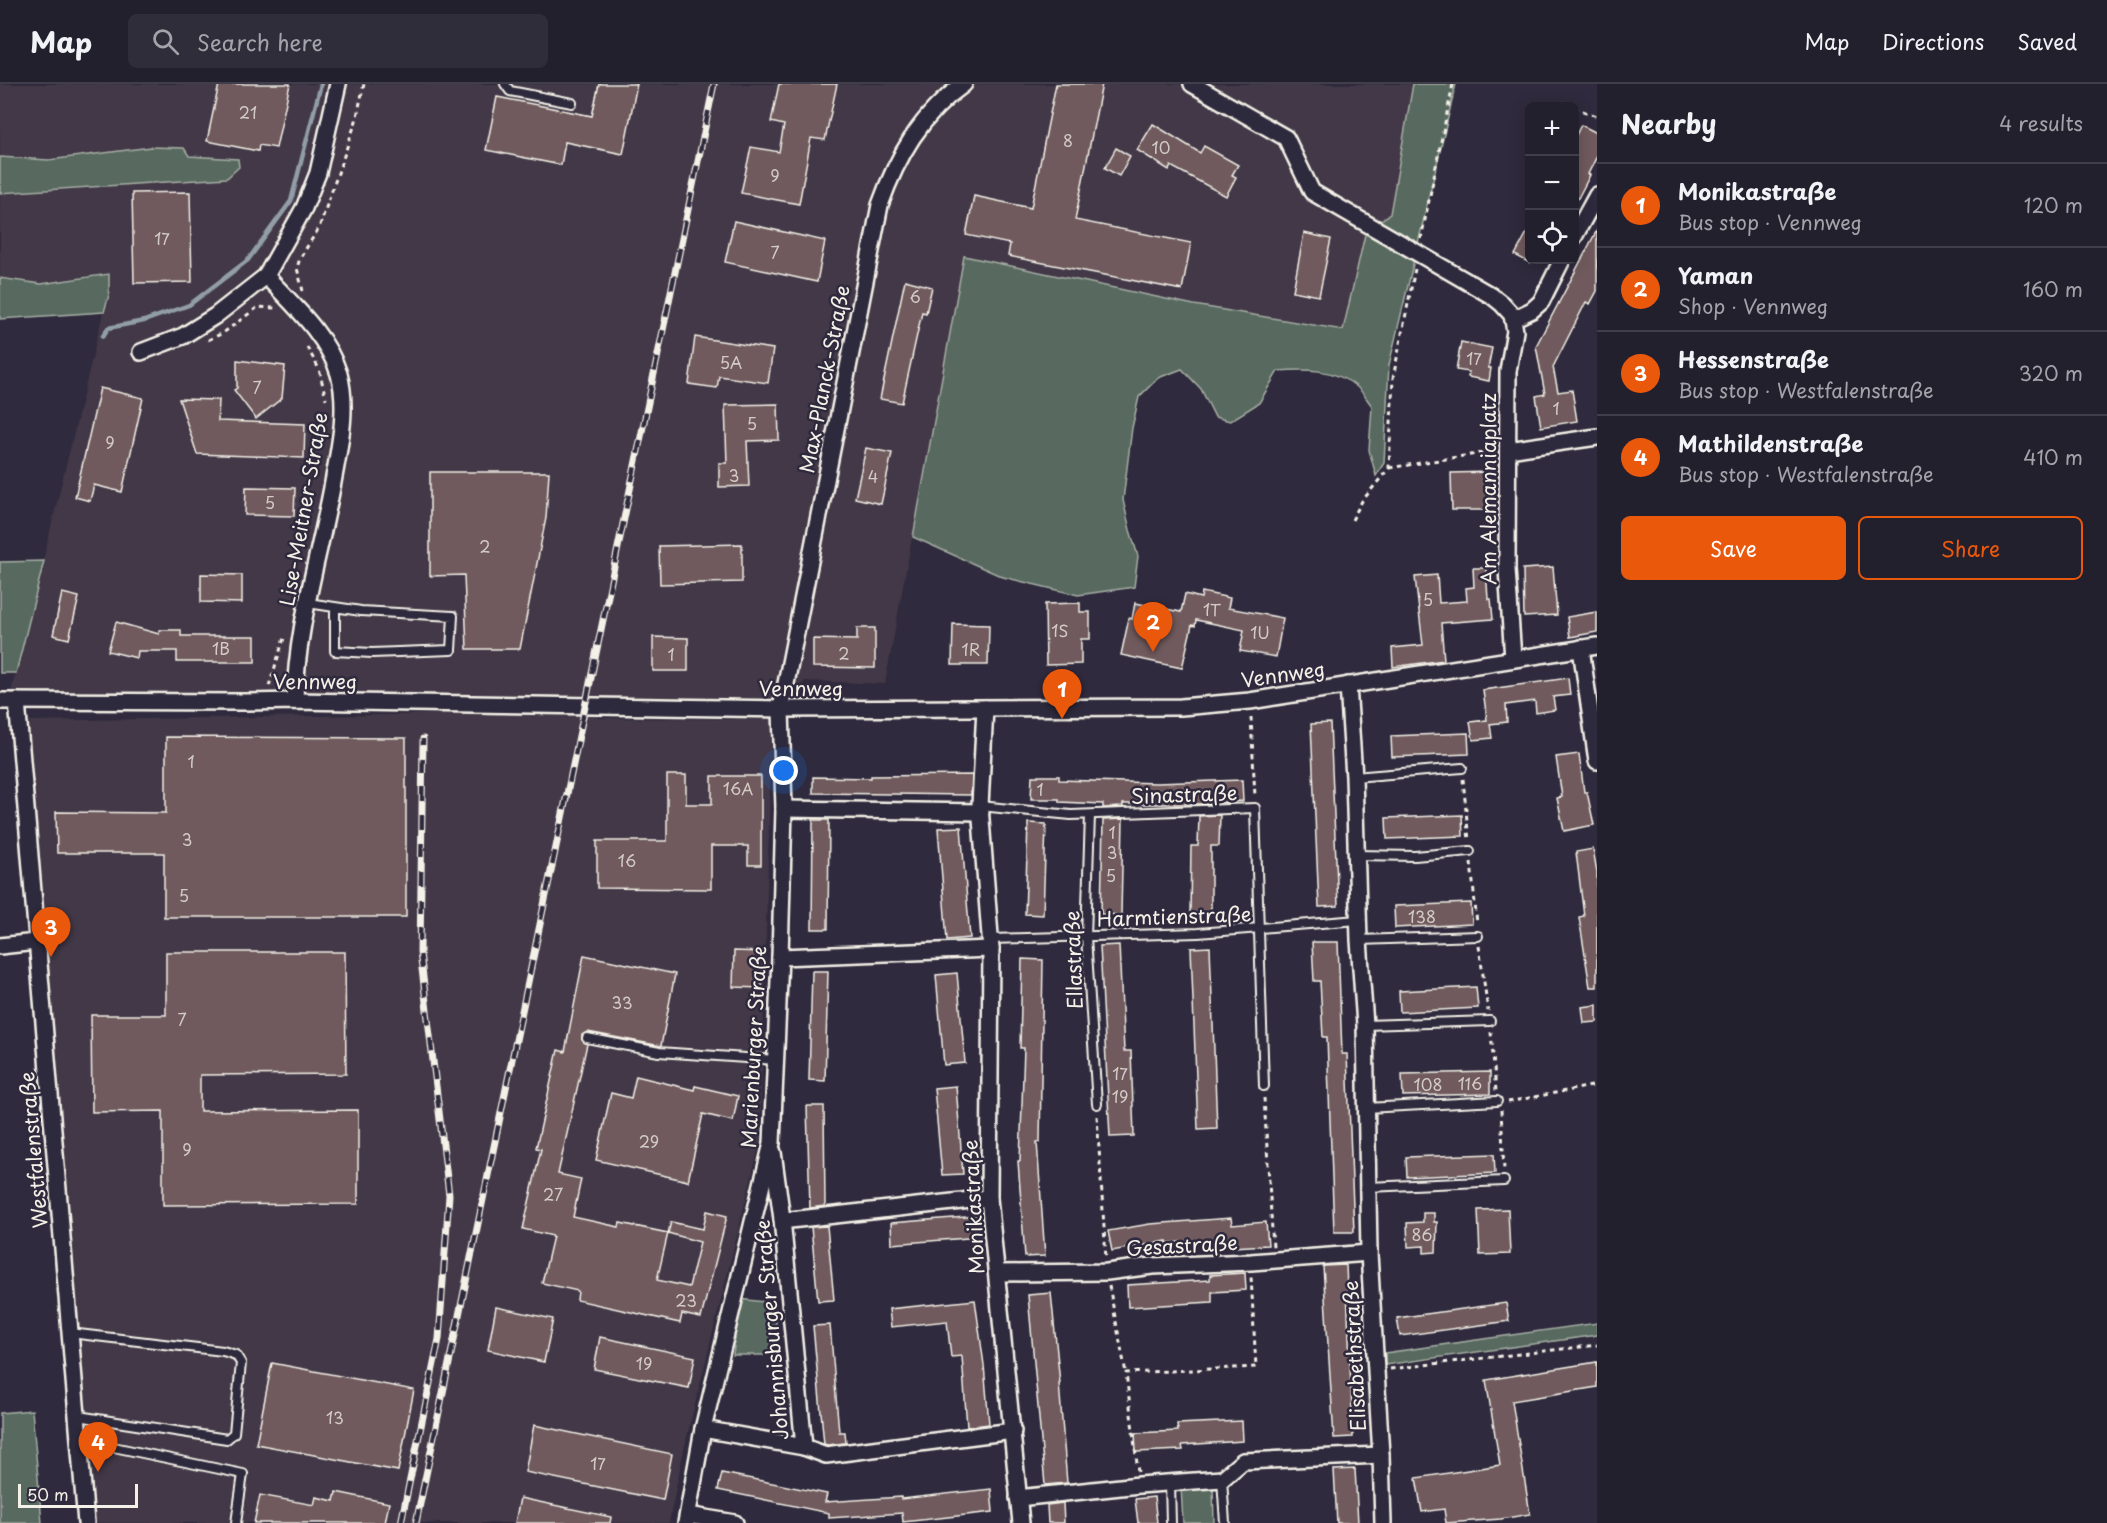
<!DOCTYPE html>
<html lang="en">
<head>
<meta charset="utf-8">
<style>
	:root { --surface:#23202e; --page:#2f2d3a; --text:#f1f3f6; --muted:#a3a3aa; --line:#403e4a; --accent:#ea580c }
	body { margin:0; font-family:"Playpen Sans",sans-serif; background:var(--page); color:var(--text) }
	.controls { position:absolute; right:18px; top:18px; display:grid; overflow:hidden; border-radius:9px; box-shadow:0 3px 15px #0003 }
	.controls button { width:54px; height:54px; display:grid; place-items:center; padding:0; border:0; border-bottom:2px solid var(--line); background:var(--surface); color:var(--text); font:30px sans-serif }
	.scale { position:absolute; left:18px; bottom:15px; width:120px; box-sizing:border-box; padding-left:6px; border:3px solid #f4f1e8; border-top:0; font-size:16px; line-height:21px; white-space:nowrap; color:#f4f1e8; -webkit-text-stroke:4px #2f2a3d; paint-order:stroke }
	.you { position:absolute; left:784px; top:687px; width:21px; height:21px; margin:-15px; border:4px solid #fff; border-radius:50%; background:#1a73e8; box-shadow:0 0 0 9px #1a73e833 }
	.badge { display:grid; place-items:center; width:39px; height:39px; border-radius:50%; background:var(--accent); color:#fff; font-size:20px; font-weight:700 }
	.pin { position:absolute; translate:-50% -50px; filter:drop-shadow(0 2px 3px #0008) }
	.pin::after { content:''; position:absolute; top:32px; width:21px; height:18px; background:inherit; clip-path:polygon(0 0,100% 0,50% 100%) }
	.list { margin:0; padding:0; list-style:none }
	h2 { display:flex; justify-content:space-between; align-items:center; height:78px; margin:0; padding:0 24px; font-size:26px }
	h2 small { font-size:20px; font-weight:400; color:var(--muted) }
	.list li { display:grid; grid-template-columns:39px 1fr auto; gap:18px; align-items:center; box-sizing:border-box; height:84px; padding:0 24px; border-top:2px solid var(--line) }
	.list b { display:block; font-size:22px; white-space:nowrap }
	.list p { margin:0; font-size:20px; white-space:nowrap; color:var(--muted) }
	.list em { font-size:20px; font-style:normal; color:var(--muted) }
	.actions { display:flex; gap:12px; padding:18px 24px }
	.actions a { flex:1; padding:14px 0; border:2px solid var(--accent); border-radius:9px; text-align:center; font-size:21px; color:var(--accent) }
	.actions .main { background:var(--accent); color:#fff }
	.icon { flex:none; width:33px; height:33px; fill:none; stroke:currentColor; stroke-width:2; stroke-linecap:round; stroke-linejoin:round }
	.map { position:relative; flex:none; width:1597px; height:1439px; overflow:hidden }
	header { display:flex; align-items:center; gap:36px; box-sizing:border-box; height:84px; padding:0 30px; background:var(--surface); border-bottom:2px solid var(--line) }
	header strong { font-size:28px }
	nav { display:flex; gap:33px; margin-inline-start:auto; font-size:21px }
	.search { width:420px; height:54px; background:var(--page); display:flex; align-items:center; gap:15px; box-sizing:border-box; padding:0 21px; border-radius:9px; color:var(--muted); font-size:22px }
	main { display:flex }
	aside { flex:1; background:var(--surface) }
	.map>svg:first-child { display:block }
	.built { fill:#423847 }
	.green { fill:#596a61; stroke:#a6aea4; stroke-width:1.5 }
	.lines { fill:none; stroke-linecap:round; stroke-linejoin:round }
	.stream { stroke:#929ea7; stroke-width:4.5 }
	.building { fill:#6f5a5d; stroke:#f4f1e8; stroke-width:1.5; fill-rule:evenodd }
	.lane-casing { stroke:#f4f1e8; stroke-width:12 }
	.street-casing { stroke:#f4f1e8; stroke-width:20 }
	.path { stroke:#f4f1e8; stroke-width:3; stroke-dasharray:4.5 4.5; stroke-linecap:butt }
	.lane { stroke:#2f2a3d; stroke-width:8 }
	.street { stroke:#2f2a3d; stroke-width:15 }
	.rail-casing { stroke:#f4f1e8; stroke-width:7 }
	.rail { stroke:#2f2a3d; stroke-width:4.5; stroke-dasharray:14; stroke-linecap:butt }
	.labels { text-anchor:middle; dominant-baseline:central; stroke-width:5; stroke-linejoin:round; paint-order:stroke }
	.number-label { font-size:16px; fill:#d3cbc5 }
	.street-label { font-size:20px; fill:#f4f1e8; stroke:#2f2a3d }
</style>
</head>
<body>
<header>
<strong>Map</strong>
<div class="search"><svg class="icon" aria-label="search" viewBox="0 0 24 24"><circle cx="10" cy="10" r="6"/><path d="M15 15l6 6"/></svg>Search here</div>
<nav><a>Map</a><a>Directions</a><a>Saved</a></nav>
</header>
<main>
<div class="map">
<svg width="1597" height="1439" viewBox="0 0 1597 1439">
	<rect width="100%" height="100%" fill="#2f2a3d"/>
	<filter id="ink" filterUnits="userSpaceOnUse"><feTurbulence type="fractalNoise" baseFrequency=".0167" numOctaves="2"/><feDisplacementMap in="SourceGraphic" scale="12" xChannelSelector="R" yChannelSelector="G"/><feConvolveMatrix kernelMatrix="1 2 1 2 8 2 1 2 1" color-interpolation-filters="sRGB"/></filter>
	<g filter="url(#ink)">
		<!-- built -->
		<path class="built" d="M0,0h1415l-25,130 -24,16 -23,100 -149,-25 -230,-48 -79,427 -80,-3 -24,28 -180,-2 -3,11 174,1 -12,424 -76,306 -15,74h-581l-61,-802 524,-9 -541,-16 93,-383 -103,6z"/>
		<!-- green -->
		<g class="green">
			<path d="M1413,0h43l-67,281 -5,98 -8,13 -7,-26 3,-44c-5,-6 -9,-14 -15,-19 -23,-19 -52,-18 -79,-16l-19,32 -29,18 -15,-4 -14,-28 -19,-20 -24,9 -19,19 -7,31 -9,72 7,30 8,26 -4,31 -56,8 -75,-18 -90,-40 51,-281 230,49 149,25 23,-100 24,-16z"/>
			<path d="M151,63l33,1 5,8 49,3 1,8 -12,11 -227,15v-36l49,3z"/>
			<path d="M109,190v21l-5,17 -104,7v-41l41,6z"/>
			<path d="M44,477l-28,112h-16v-111z"/>
			<path d="M739,1215l35,4 5,52h-46z"/>
			<path d="M1597,1239v12l-212,30v-12z"/>
			<path d="M32,1326l10,113h-42v-110z"/>
			<path d="M1213,1401l1,38h-31l-2,-36z"/>
		</g>
		<g class="lines">
			<!-- stream -->
			<path class="stream" d="M103,252l5,-8 36,-7 45,-16 59,-45 43,-59 30,-117"/>
		</g>
		<!-- building -->
		<g class="building">
			<path d="M219,0h71l-14,64 -17,-3 -1,6 -51,-10z"/>
			<path d="M599,0h38l-14,70 -58,-12 -4,23 -75,-15 11,-53 95,19z"/>
			<path d="M779,0h58l-12,56 -14,-2 -12,66 -58,-11 10,-46 28,5 5,-27 -13,-3z"/>
			<path d="M1056,0h46l-27,136 116,23 -9,47 -174,-34 2,-12 -44,-9 8,-39 57,12z"/>
			<path d="M1153,40l47,29 4,-7 34,19 -6,10 4,2 -10,19 -55,-30 -2,4 -32,-20z"/>
			<path d="M1581,41l16,8v23l-9,18 2,1 -15,29v-67z"/>
			<path d="M1116,64l14,8 -11,20 -14,-8z"/>
			<path d="M190,108l2,90 -58,1 -2,-90z"/>
			<path d="M734,137l91,20 -8,41 -92,-20z"/>
			<path d="M1530,143v36l-15,-8z"/>
			<path d="M1597,146v61l-7,13 -4,-2 -33,65 5,25 14,-2 5,31 -36,6 -5,-31 9,-2 -9,-48z"/>
			<path d="M1304,149l27,6 -12,57 -26,-5z"/>
			<path d="M905,196l27,7 -6,26 -4,-1 -20,91 -22,-4z"/>
			<path d="M695,253l78,12 -5,34 -49,-7 -2,12 -28,-4z"/>
			<path d="M1461,258l31,6 -4,20h3l-2,13 -21,-4 1,-5 -13,-2z"/>
			<path d="M237,276l48,6 -3,32 -26,21 -22,-29 3,-2z"/>
			<path d="M100,304l43,10 -21,94 -28,-7 -4,16 -15,-4z"/>
			<path d="M179,315l40,1 -1,21 87,3 -1,34 -107,-4z"/>
			<path d="M778,320l1,36 -32,1 2,45 -30,1v-24h8l-2,-58z"/>
			<path d="M866,364l26,5 -11,51 -26,-6z"/>
			<path d="M430,388h119l-3,46 -26,131h-53l-3,-74 -34,1z"/>
			<path d="M1489,388l1,38h-38l-1,-37z"/>
			<path d="M246,403l49,1 -1,28 -49,-1z"/>
			<path d="M742,460v38l-82,2 -1,-38z"/>
			<path d="M1553,483l4,48 -33,2 -1,-48z"/>
			<path d="M1473,484h13l2,31h3l2,20 -52,4 3,37 -51,7 -1,-19 31,-3 -8,-68 22,-2 2,28 28,-2 -1,-13 8,-1z"/>
			<path d="M201,490l41,1v28l-41,-1z"/>
			<path d="M1202,508l28,6 -2,10 55,10 -7,39 -36,-6 4,-21 -48,-10 -1,6 -3,-1 -10,43 -61,-13 8,-37 3,1 3,-16 46,9 4,-18 16,4z"/>
			<path d="M62,509l17,4 -10,42 -16,-4z"/>
			<path d="M1080,519v9h10v27h-9v25l-35,1 -1,-61z"/>
			<path d="M1597,528v20l-27,5 -3,-20z"/>
			<path d="M116,538l43,12v-4h22v6h74v26h-78v-11h-39l-1,7 -29,-7z"/>
			<path d="M953,540l36,1 -1,40h-36z"/>
			<path d="M857,544h18v40l-62,-1v-28l44,1z"/>
			<path d="M653,553l35,1v33h-35z"/>
			<path d="M1568,594l2,17 -17,2 2,13 -19,3 -1,-12 -29,4 1,17 -17,2 2,14 -19,2 -3,-18 17,-2 -4,-30z"/>
			<path d="M1330,639l8,183 -19,1 -8,-183z"/>
			<path d="M1468,649l1,21 -77,3 -1,-21z"/>
			<path d="M166,653l240,1v179h-242v-64h-107l-1,-41 110,1z"/>
			<path d="M1579,670l5,38h3l7,33 -30,6 -7,-33 5,-1 -6,-40z"/>
			<path d="M667,691h19v29h26v-28h49v89h-13v-19h-37v43l-114,-1v-47h70z"/>
			<path d="M972,691l-1,20 -158,-2v-16l58,1v-2z"/>
			<path d="M1032,692h27v4l98,3 85,-3 1,21 -44,3h-76v3l-20,1v-4l-44,-2v-3h-28z"/>
			<path d="M1220,731l-1,31h-8v68h-21l1,-68h7l1,-30z"/>
			<path d="M1462,731l1,21 -76,3 -1,-21z"/>
			<path d="M1123,735l-2,96 -20,-1 2,-94z"/>
			<path d="M813,736h16l-1,109h-16z"/>
			<path d="M1028,739l18,1 -3,91 -18,-1z"/>
			<path d="M961,743l9,111 -23,2 -9,-112z"/>
			<path d="M1593,765l4,23v115h-7l-11,-70 5,-1 -8,-64z"/>
			<path d="M1471,819l1,21 -77,4 -1,-22z"/>
			<path d="M1312,858h26l4,112h5l7,178h-20l-7,-195h-4l-3,-56h-6z"/>
			<path d="M1119,861l5,106h7l3,85 -24,1 -10,-191z"/>
			<path d="M1210,863l7,181 -19,1 -7,-181z"/>
			<path d="M734,867l29,1 -1,36 -29,-1z"/>
			<path d="M166,868h179l1,122 -146,1v36l158,-1v94l-195,1v-94l-71,1 -1,-97h75z"/>
			<path d="M584,871l91,19 -14,72 -73,-14 -6,3v5l5,4 -29,130 23,5 -8,38 46,10 1,-4 48,10 3,-11 32,7 4,-18 20,5 -26,102 -19,-4 -2,9 -103,-23 1,-9 -36,-8 11,-47 -30,-7 18,-80 -5,-1 22,-98 7,2zM668,1149l32,9 -11,45 -32,-7z"/>
			<path d="M1022,875l21,1 -3,182h-3l8,114 -20,1 -7,-96h2l4,-113h-4z"/>
			<path d="M812,887h16l-3,110 -16,-1z"/>
			<path d="M957,889l8,90 -21,2 -8,-90z"/>
			<path d="M1476,903l2,21 -78,4 -1,-21z"/>
			<path d="M1597,921v17l-13,1 -2,-16z"/>
			<path d="M1490,988v22l-87,2 -1,-22z"/>
			<path d="M636,992l58,14 1,-4 43,10 -5,25 -30,-7 -15,67 -92,-21 15,-67 20,5z"/>
			<path d="M956,1002l7,88 -21,1 -8,-87z"/>
			<path d="M807,1022h17l1,100 -15,2z"/>
			<path d="M1494,1070l1,19 -88,4 -1,-20z"/>
			<path d="M1508,1125l2,45 -30,1 -2,-45z"/>
			<path d="M1423,1129h11v9h3l-1,30 -12,1v-7l-16,1 -1,-24 16,-1z"/>
			<path d="M978,1132l2,21 -88,7 -1,-21z"/>
			<path d="M1231,1134l1,7 34,-3 2,23 -36,2v-8l-65,4v-2l-55,10 -4,-20 42,-7z"/>
			<path d="M827,1142l7,74 -16,1 -7,-74z"/>
			<path d="M1346,1181l7,172 -19,1 -11,-172z"/>
			<path d="M1245,1189l1,17 -34,2v10l-84,5 -1,-22 83,-5v-5z"/>
			<path d="M1051,1209l9,90h-1l8,100 -22,2 -17,-190z"/>
			<path d="M975,1216l9,65 5,59 -22,3 -5,-71 -11,1 -4,-36 -56,6 -2,-18z"/>
			<path d="M1506,1219l3,18 -109,15 -3,-18z"/>
			<path d="M496,1223l57,12 -9,43 -56,-12z"/>
			<path d="M830,1241l9,107h6l1,11 -19,2 -3,-1 -11,-118z"/>
			<path d="M600,1253l95,20 -6,31 -95,-19z"/>
			<path d="M1597,1278v25l-85,14 18,113 -29,5 -55,4 -2,-14 -22,3 -6,-34 84,-13 -14,-85z"/>
			<path d="M272,1279l142,27 -16,81 -142,-27z"/>
			<path d="M1242,1337l1,20 -61,4 1,5 -47,2 -1,-19 43,-2 -1,-7z"/>
			<path d="M534,1341l138,29 -9,46 -138,-28z"/>
			<path d="M1355,1385l3,54h-21l-3,-53z"/>
			<path d="M722,1389l105,21 -2,8 76,-5v2l90,-10 2,23 -90,10 -1,-9 -73,5v-5l-111,-23z"/>
			<path d="M336,1408l53,11 -4,20h-131l6,-28 54,10 2,-8 18,4z"/>
			<path d="M1154,1413l3,26h-19l-3,-24z"/>
			<path d="M520,1414l91,19 -1,6h-95z"/>
			<path d="M1063,1419l1,20h-16l-1,-18z"/>
		</g>
		<g class="lines">
			<!-- lane casing -->
			<g class="lane-casing">
				<g id="lane">
					<path d="M505,0l5,7 62,12"/>
					<path d="M308,519l53,8 92,5 -2,34 -79,3 -37,-2v-43"/>
					<path d="M1354,693l108,-9"/>
					<path d="M980,722l91,9 184,-7 9,278"/>
					<path d="M1090,731l-4,122 11,167"/>
					<path d="M1357,771l58,1 55,-5"/>
					<path d="M991,855l207,-6 160,-13"/>
					<path d="M1359,856l119,-4"/>
					<path d="M1365,941l125,-4"/>
					<path d="M587,954l72,14 117,8"/>
					<path d="M1366,1024l131,-7"/>
					<path d="M1368,1103l136,-6"/>
					<path d="M70,1249l153,18 13,4 5,8 -7,70 -7,6 -149,-23"/>
					<path d="M80,1356l163,34 -7,49"/>
					<path d="M1222,1395l3,44"/>
					<path d="M1170,1399l1,40"/>
				</g>
			</g>
			<!-- street casing -->
			<g class="street-casing">
				<g id="street">
					<path d="M1192,0l94,54 26,54 180,104 10,8 10,11 3,16 -7,40 -1,198 6,90"/>
					<path d="M1574,153l23,-42"/>
					<path d="M266,192c27,29 61,59 73,98 9,33 1,70 -5,103 -13,74 -38,149 -39,224"/>
					<path d="M1513,235l19,-9 9,-8 21,-42"/>
					<path d="M141,268l42,-16 32,-20 51,-40 38,-68 14,-35 20,-89"/>
					<path d="M1508,366l89,-13"/>
					<path d="M1581,564l16,113"/>
					<path d="M1348,601l6,92 5,163 6,85 4,228 12,202 2,68"/>
					<path d="M0,617l244,1 51,-1 486,8 400,-2 69,-6 347,-55"/>
					<path d="M17,617l69,822"/>
					<path d="M985,624l-5,98 11,143 -2,249 32,325"/>
					<path d="M784,725l197,3"/>
					<path d="M0,862l36,-4"/>
					<path d="M780,873l211,-8"/>
					<path d="M782,1135l8,1 199,-22"/>
					<path d="M997,1189l110,-1 45,-6 99,-4 118,-9"/>
					<path d="M703,1345l101,18 -22,-228 -9,-67"/>
					<path d="M804,1363l22,8 187,-24"/>
					<path d="M1018,1414l121,-13 83,-6 21,-18 138,-6"/>
					<path d="M688,1431l47,8"/>
					<path d="M686,1439l17,-94 69,-286 8,-186 4,-148 -3,-100 99,-504c17,-48 41,-91 84,-121"/>
				</g>
			</g>
			<!-- path -->
			<g class="path">
				<path d="M1563,19l8,3"/>
				<path d="M1574,24l23,8"/>
				<path d="M1421,155l32,-155"/>
				<path d="M303,207l-6,-23 3,-10 19,-30 37,-107 8,-37"/>
				<path d="M208,256l15,-7 35,-26 17,1"/>
				<path d="M307,263l12,22 7,30"/>
				<path d="M1389,384l106,-17"/>
				<path d="M1352,436l10,-19 27,-33 4,-90 22,-109"/>
				<path d="M269,602l15,-48"/>
				<path d="M1251,633l4,80"/>
				<path d="M1463,695l6,62"/>
				<path d="M1471,778l6,62"/>
				<path d="M1479,862l9,65"/>
				<path d="M1491,948l5,59"/>
				<path d="M1264,1014l9,149"/>
				<path d="M1508,1018l89,-17"/>
				<path d="M1501,1026l3,60"/>
				<path d="M1097,1032l9,143"/>
				<path d="M1109,1202l17,87"/>
				<path d="M1390,1285l207,-24"/>
				<path d="M1138,1388l-12,-99 130,-6 -5,-91"/>
			</g>
			<!-- lane -->
			<use href="#lane" class="lane"/>
			<!-- street -->
			<use href="#street" class="street"/>
			<!-- rail casing -->
			<g class="rail-casing">
				<g id="rail">
					<path d="M401,1439l38,-184 10,-144 -29,-243 3,-213"/>
					<path d="M416,1439l298,-1439"/>
				</g>
			</g>
			<!-- rail -->
			<use href="#rail" class="rail"/>
		</g>
	</g>
	<g class="labels">
		<!-- number labels -->
		<g class="number-label">
			<text x="248" y="28">21</text>
			<text x="1068" y="56">8</text>
			<text x="1161" y="63">10</text>
			<text x="775" y="91">9</text>
			<text x="162" y="154">17</text>
			<text x="775" y="168">7</text>
			<text x="915" y="212">6</text>
			<text x="1474" y="274">17</text>
			<text x="731" y="278">5A</text>
			<text x="257" y="303">7</text>
			<text x="1556" y="324">1</text>
			<text x="752" y="339">5</text>
			<text x="110" y="358">9</text>
			<text x="734" y="391">3</text>
			<text x="873" y="392">4</text>
			<text x="270" y="418">5</text>
			<text x="485" y="462">2</text>
			<text x="1428" y="515">5</text>
			<text x="1212" y="525">1T</text>
			<text x="1060" y="546">1S</text>
			<text x="1260" y="548">1U</text>
			<text x="221" y="564">1B</text>
			<text x="971" y="565">1R</text>
			<text x="844" y="569">2</text>
			<text x="671" y="570">1</text>
			<text x="191" y="677">1</text>
			<text x="738" y="704">16A</text>
			<text x="1040" y="705">1</text>
			<text x="1112" y="748">1</text>
			<text x="187" y="755">3</text>
			<text x="1112" y="768">3</text>
			<text x="627" y="776">16</text>
			<text x="1111" y="791">5</text>
			<text x="184" y="811">5</text>
			<text x="1422" y="832">138</text>
			<text x="622" y="918">33</text>
			<text x="182" y="935">7</text>
			<text x="1120" y="989">17</text>
			<text x="1470" y="999">116</text>
			<text x="1428" y="1000">108</text>
			<text x="1120" y="1012">19</text>
			<text x="649" y="1057">29</text>
			<text x="187" y="1065">9</text>
			<text x="553" y="1110">27</text>
			<text x="1422" y="1150">86</text>
			<text x="686" y="1216">23</text>
			<text x="644" y="1279">19</text>
			<text x="335" y="1333">13</text>
			<text x="598" y="1379">17</text>
		</g>
		<!-- street labels -->
		<g class="street-label">
			<text transform="translate(824 295) rotate(-79)">Max-Planck-Straße</text>
			<text transform="translate(1488 405) rotate(-90)">Am Alemanniaplatz</text>
			<text transform="translate(303 425) rotate(-80)">Lise-Meitner-Straße</text>
			<text transform="translate(1283 590) rotate(-8)">Vennweg</text>
			<text x="315" y="597">Vennweg</text>
			<text x="801" y="604">Vennweg</text>
			<text transform="translate(1184 710) rotate(-2)">Sinastraße</text>
			<text transform="translate(1174 832) rotate(-2)">Harmtienstraße</text>
			<text transform="translate(1073 876) rotate(-92)">Ellastraße</text>
			<text transform="translate(753 963) rotate(-87)">Marienburger Straße</text>
			<text transform="translate(33 1066) rotate(-95)">Westfalenstraße</text>
			<text transform="translate(973 1123) rotate(-93)">Monikastraße</text>
			<text transform="translate(1182 1161) rotate(-3)">Gesastraße</text>
			<text transform="translate(771 1246) rotate(-95)">Johannisburger Straße</text>
			<text transform="translate(1354 1272) rotate(-93)">Elisabethstraße</text>
		</g>
	</g>
</svg>
<div class="controls">
<button>+</button>
<button>−</button>
<button><svg class="icon" aria-label="locate" viewBox="0 0 24 24"><circle cx="12" cy="12" r="6"/><path d="M12 2v4M12 18v4M2 12h4M18 12h4"/></svg></button>
</div>
<div class="scale">50 m</div>
<div class="you"></div>
<div class="pin badge" style="left:1062px;top:635px">1</div>
<div class="pin badge" style="left:1153px;top:568px">2</div>
<div class="pin badge" style="left:51px;top:873px">3</div>
<div class="pin badge" style="left:98px;top:1388px">4</div>
</div>
<aside>
<h2>Nearby<small>4 results</small></h2>
<ul class="list">
<li><span class="badge">1</span><div><b>Monikastraße</b><p>Bus stop · Vennweg</p></div><em>120 m</em></li>
<li><span class="badge">2</span><div><b>Yaman</b><p>Shop · Vennweg</p></div><em>160 m</em></li>
<li><span class="badge">3</span><div><b>Hessenstraße</b><p>Bus stop · Westfalenstraße</p></div><em>320 m</em></li>
<li><span class="badge">4</span><div><b>Mathildenstraße</b><p>Bus stop · Westfalenstraße</p></div><em>410 m</em></li>
</ul>
<div class="actions"><a class="main">Save</a><a>Share</a></div>
</aside>
</main>
</body>
</html>
